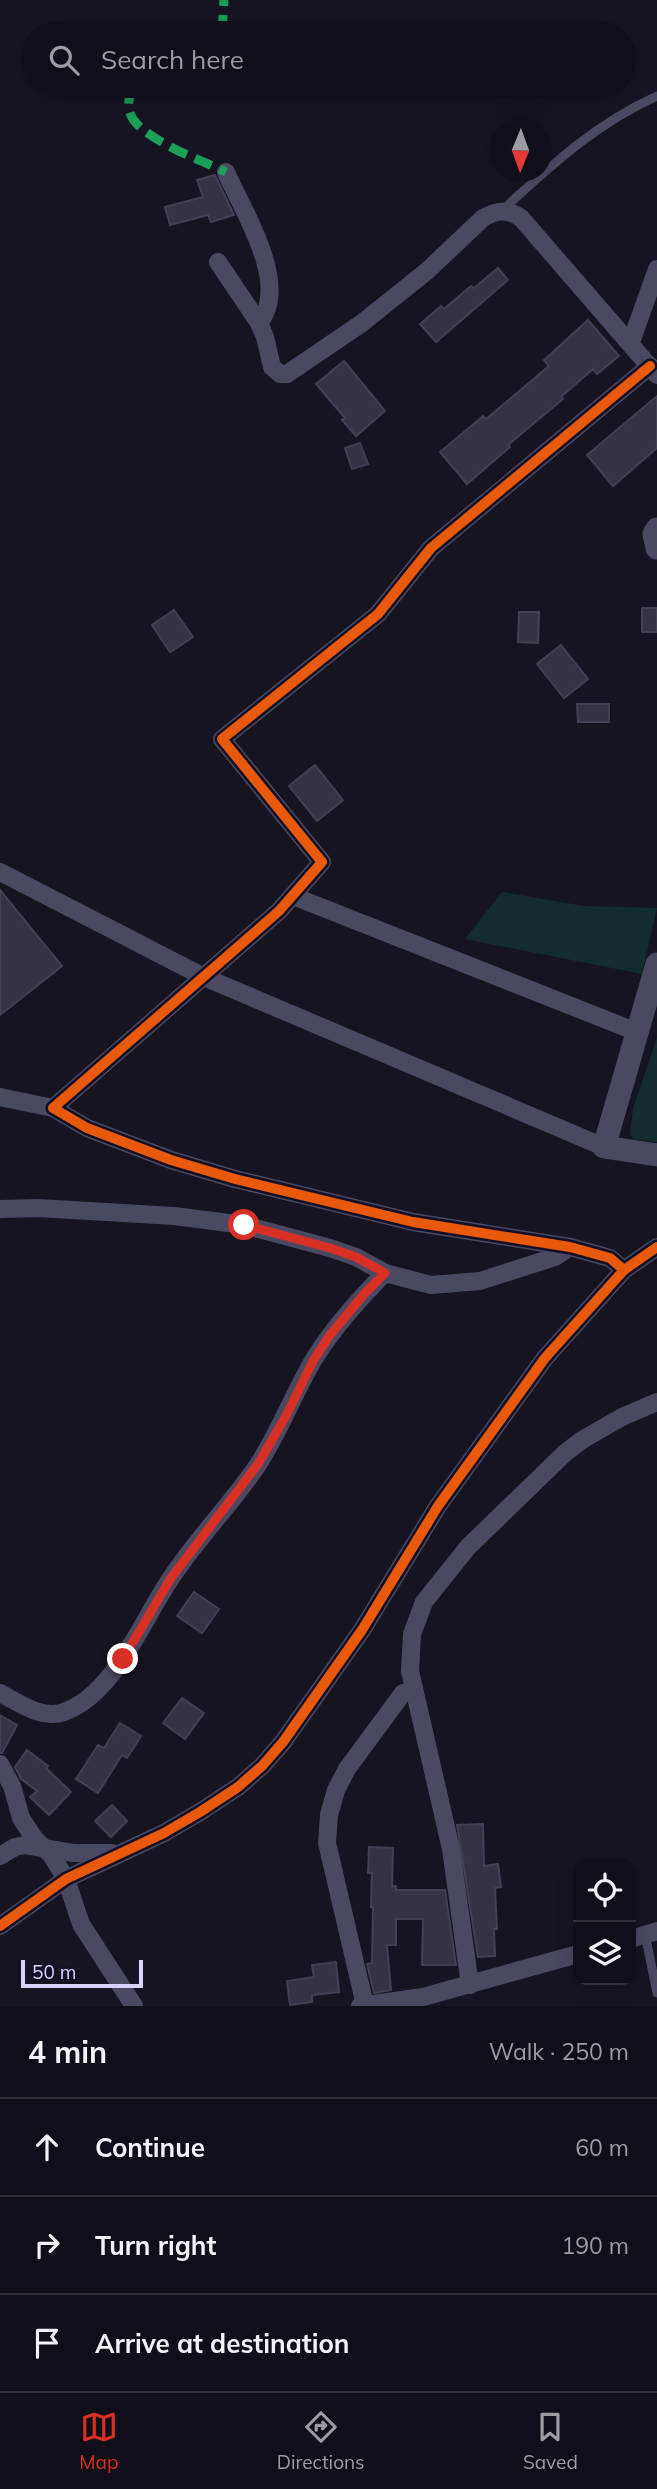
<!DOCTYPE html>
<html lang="en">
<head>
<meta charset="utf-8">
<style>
	:root { --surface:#100f19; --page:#191822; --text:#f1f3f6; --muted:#9c9ca2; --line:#302f38; --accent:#d93025 }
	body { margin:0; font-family:Mulish,sans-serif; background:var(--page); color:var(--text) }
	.controls { position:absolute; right:21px; bottom:21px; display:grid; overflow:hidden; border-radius:14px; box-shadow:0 4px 18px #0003 }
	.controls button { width:63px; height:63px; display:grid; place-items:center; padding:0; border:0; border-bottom:2px solid var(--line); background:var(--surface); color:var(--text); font:35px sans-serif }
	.compass { position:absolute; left:489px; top:119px; width:63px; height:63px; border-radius:50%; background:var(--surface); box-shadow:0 4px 18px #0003; rotate:181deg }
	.scale { position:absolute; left:21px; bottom:18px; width:122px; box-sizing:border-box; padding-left:7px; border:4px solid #d9d4ff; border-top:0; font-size:19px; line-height:24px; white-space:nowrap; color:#d9d4ff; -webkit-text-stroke:5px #130f26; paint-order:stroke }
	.stop { position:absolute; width:21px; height:21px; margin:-16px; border:5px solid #d93025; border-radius:50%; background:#fff }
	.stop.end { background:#d93025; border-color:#fff; box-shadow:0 2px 7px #0008 }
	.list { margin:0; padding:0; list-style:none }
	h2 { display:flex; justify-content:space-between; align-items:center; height:91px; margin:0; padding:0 28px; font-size:30px }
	h2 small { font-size:23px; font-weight:400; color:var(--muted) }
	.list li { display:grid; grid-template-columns:46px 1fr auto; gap:21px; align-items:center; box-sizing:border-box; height:98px; padding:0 28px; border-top:2px solid var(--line) }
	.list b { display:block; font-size:26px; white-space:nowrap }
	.list em { font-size:23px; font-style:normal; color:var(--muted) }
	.icon { flex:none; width:38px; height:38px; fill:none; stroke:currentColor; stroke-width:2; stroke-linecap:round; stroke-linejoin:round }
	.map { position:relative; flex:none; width:657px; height:2006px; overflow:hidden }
	.search { position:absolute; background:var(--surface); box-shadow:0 4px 18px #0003; left:21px; right:21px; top:21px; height:77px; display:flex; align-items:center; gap:18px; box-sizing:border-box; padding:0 24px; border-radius:38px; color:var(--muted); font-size:26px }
	.sheet { height:385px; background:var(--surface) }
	nav { display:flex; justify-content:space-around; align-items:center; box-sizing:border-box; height:98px; border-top:2px solid var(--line); background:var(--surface); font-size:19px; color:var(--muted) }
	nav a { display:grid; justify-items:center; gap:4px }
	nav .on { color:var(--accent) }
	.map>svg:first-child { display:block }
	.green { fill:#132c2d }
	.building { fill:#343243; stroke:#433f54; stroke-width:2 }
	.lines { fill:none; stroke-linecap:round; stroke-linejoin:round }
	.service { stroke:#4a4962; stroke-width:9 }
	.minor { stroke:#4a4962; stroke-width:18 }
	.tertiary { stroke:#4a4962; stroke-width:23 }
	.quiet { stroke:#1a9f57; stroke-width:9; stroke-dasharray:18 9; stroke-linecap:butt }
	.cycleway-casing { stroke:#130f26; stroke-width:15 }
	.cycleway { stroke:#e8590c; stroke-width:10 }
	.route { stroke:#d93025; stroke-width:9 }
</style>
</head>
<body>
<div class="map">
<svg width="657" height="2006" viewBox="0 0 657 2006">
	<rect width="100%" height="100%" fill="#161421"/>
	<!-- green -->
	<g class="green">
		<path d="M502,892l82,14 73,2 -15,66 -177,-35z"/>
		<path d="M657,1038v104l-22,-3 -5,-4 3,-27z"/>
	</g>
	<!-- building -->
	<g class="building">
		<path d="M215,175l19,40 -23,7 -3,-7 -38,10 -5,-18 38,-10 -6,-17z"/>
		<path d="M498,268l10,12 -72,62 -16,-18 21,-18 3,3 27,-23 3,2z"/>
		<path d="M588,320l31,36 -22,18 -4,-5 -32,28 2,2 -55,46 2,2 -43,37 -27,-32 43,-36 3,3 63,-53 -5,-6z"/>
		<path d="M344,361l41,50 -29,25 -14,-16 3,-2 -29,-34z"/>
		<path d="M657,396v52l-44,38 -26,-31z"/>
		<path d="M360,443l8,21 -16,5 -7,-21z"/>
		<rect x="642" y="608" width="15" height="24"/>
		<path d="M174,610l19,27 -23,15 -18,-27z"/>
		<path d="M519,612h20l-1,31 -20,-1z"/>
		<path d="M561,645l27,34 -24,19 -27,-34z"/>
		<path d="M577,704h32v18h-31z"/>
		<path d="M315,765l28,35 -26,21 -28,-35z"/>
		<path d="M0,890l62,76 -62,49z"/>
		<path d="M194,1592l25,17 -17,24 -25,-17z"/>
		<path d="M182,1698l22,15 -19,26 -22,-16z"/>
		<path d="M0,1715l17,10 -15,28h-2z"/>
		<path d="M120,1723l21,13 -14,22 -5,-3 -24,38 -22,-14 22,-34 6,3z"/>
		<path d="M27,1750l21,16 -2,2 25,24 -22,23 -19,-18 7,-6 -16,-12 -6,-12z"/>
		<path d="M112,1805l15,16 -16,16 -16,-16z"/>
		<path d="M483,1824l1,42 14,-2 3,23 -6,1 2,41h-3l1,27 -17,1 -21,-132z"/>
		<path d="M369,1847l24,1 -1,38h4v4h49l11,75h-34l1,-46h-27v26h-9l4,45 -17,3 -7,-29 5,-1 1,-56h-2l1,-34h-4z"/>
		<path d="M336,1962l3,30 -27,3v7l-22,3 -3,-24 27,-4 -2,-12z"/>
	</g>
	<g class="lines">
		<!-- service -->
		<g class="service">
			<path d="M506,211l4,-8c46,-42 89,-81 147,-107"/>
			<path d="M645,1934l12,59"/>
		</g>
		<!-- minor -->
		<g class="minor">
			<path d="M226,172c16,38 65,112 33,151"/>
			<path d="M218,262l41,61 6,14 7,30 8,7h7l75,-51 65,-52 56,-53c14,-8 25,-9 38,0l136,157"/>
			<path d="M631,342l26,-73"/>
			<path d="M650,366l-219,182 -53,66 -156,125 100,123 -43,49 -226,197 34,20 84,32 64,19 178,43 157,25 40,11 14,12 33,-23"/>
			<path d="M0,872l204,105 400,170"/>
			<path d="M293,896l344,136"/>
			<path d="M0,1097l53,11"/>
			<path d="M0,1209l38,-1 136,8 70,9 86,23 26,9 29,16 46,12 49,-4 75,-24 15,-10"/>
			<path d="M0,1693c19,10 42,27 64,19 50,-18 77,-89 105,-131 27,-42 63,-77 90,-118 21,-33 35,-70 55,-104 20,-32 44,-59 71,-86"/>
			<path d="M0,1764l12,22 9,32 13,20 18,18 14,23 15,45 53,82"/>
			<path d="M0,1856l15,-9 10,-2 48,8h39"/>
			<path d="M0,1926l66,-47 98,-46 36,-21 38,-25 24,-21 21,-24 79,-112 76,-124 107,-148 79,-88"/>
			<path d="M631,1939l26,-8"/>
			<path d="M470,1985l-19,-136 -41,-178 2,-37 12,-32 44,-55 97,-94 17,-13 40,-23 35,-15"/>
			<path d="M365,2005l-38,-162 2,-28 7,-25 11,-21 56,-76 10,-3"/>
			<path d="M360,2006l63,-9 155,-43"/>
		</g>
		<!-- tertiary -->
		<g class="tertiary">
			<path d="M657,529l-3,5 3,14"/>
			<path d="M657,964l-53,183 53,8"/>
		</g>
		<!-- quiet -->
		<g class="quiet">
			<path d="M222,33l2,-33"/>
			<path d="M132,86c-2,8 -5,18 -2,27 8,25 71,47 96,59"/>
		</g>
		<!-- cycleway casing -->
		<g class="cycleway-casing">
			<g id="cycleway">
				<path d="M650,366l-219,182 -53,66 -156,125 100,123 -43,49 -226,197 34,20 84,32 64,19 178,43 157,25 40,11 14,12 33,-23"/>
				<path d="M0,1926l66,-47 98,-46 36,-21 38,-25 24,-21 21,-24 79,-112 76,-124 107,-148 79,-88"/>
			</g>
		</g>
		<!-- cycleway -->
		<use href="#cycleway" class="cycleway"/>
	</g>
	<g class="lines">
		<!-- route -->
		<path class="route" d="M123,1659l48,-81 87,-114 28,-48 27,-55 17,-26 35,-42 20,-20 -29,-16 -26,-9 -86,-23"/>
	</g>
</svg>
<div class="controls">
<button><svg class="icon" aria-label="locate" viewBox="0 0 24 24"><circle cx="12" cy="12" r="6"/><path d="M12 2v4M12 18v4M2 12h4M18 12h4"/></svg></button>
<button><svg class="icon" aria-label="layers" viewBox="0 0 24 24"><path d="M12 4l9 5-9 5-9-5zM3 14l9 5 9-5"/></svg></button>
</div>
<svg class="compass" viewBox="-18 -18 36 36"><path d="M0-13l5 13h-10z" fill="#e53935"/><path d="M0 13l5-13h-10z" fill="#9c9ca2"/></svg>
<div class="scale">50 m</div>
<div class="stop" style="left:244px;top:1225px"></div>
<div class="stop end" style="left:123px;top:1659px"></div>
<div class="search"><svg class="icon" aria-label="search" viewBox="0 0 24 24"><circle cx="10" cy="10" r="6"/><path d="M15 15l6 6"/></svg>Search here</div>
</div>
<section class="sheet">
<h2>4 min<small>Walk · 250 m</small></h2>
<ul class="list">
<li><svg class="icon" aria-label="ahead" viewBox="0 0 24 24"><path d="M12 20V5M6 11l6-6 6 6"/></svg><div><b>Continue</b></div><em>60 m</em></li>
<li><svg class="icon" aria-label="right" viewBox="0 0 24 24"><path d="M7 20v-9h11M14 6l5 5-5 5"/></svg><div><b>Turn right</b></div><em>190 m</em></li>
<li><svg class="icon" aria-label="arrive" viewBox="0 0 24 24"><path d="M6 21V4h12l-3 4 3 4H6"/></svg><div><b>Arrive at destination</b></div></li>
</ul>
</section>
<nav>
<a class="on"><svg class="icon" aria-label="map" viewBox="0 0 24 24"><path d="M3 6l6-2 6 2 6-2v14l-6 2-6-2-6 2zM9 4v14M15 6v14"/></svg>Map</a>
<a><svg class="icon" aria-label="directions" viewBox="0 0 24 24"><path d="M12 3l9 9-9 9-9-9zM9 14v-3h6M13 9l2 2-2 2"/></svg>Directions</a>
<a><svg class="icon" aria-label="saved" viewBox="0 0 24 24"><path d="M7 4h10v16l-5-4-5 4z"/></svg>Saved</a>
</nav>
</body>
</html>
